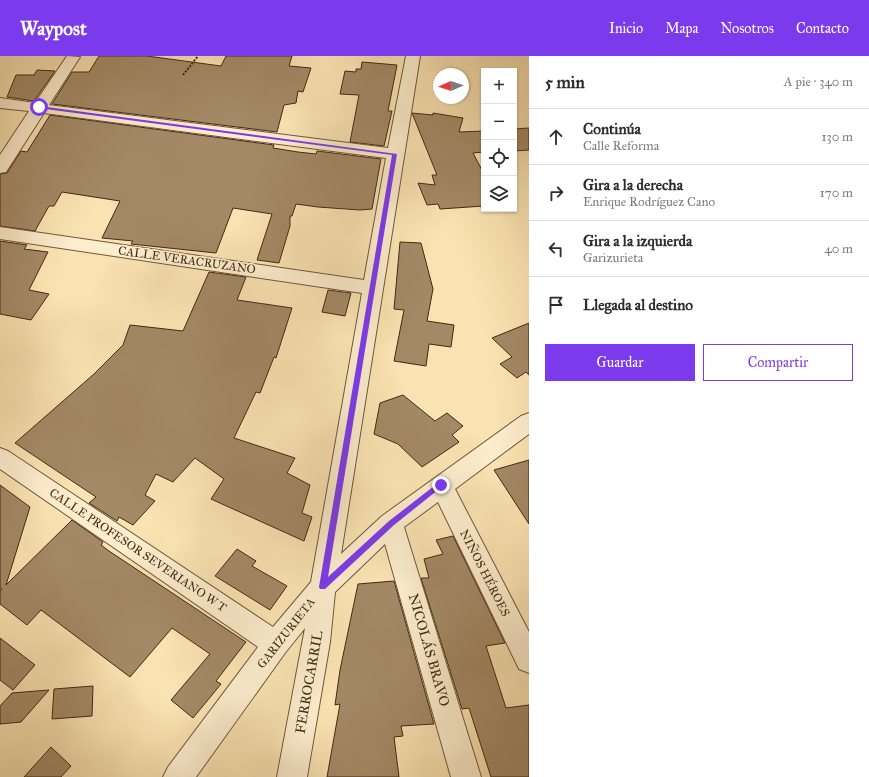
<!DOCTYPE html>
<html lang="es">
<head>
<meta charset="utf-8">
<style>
	:root { --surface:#fff; --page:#f7f7f7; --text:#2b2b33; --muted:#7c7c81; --line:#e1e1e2; --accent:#7c3aed }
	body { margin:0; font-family:"IM FELL Great Primer",serif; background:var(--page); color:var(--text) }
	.controls { position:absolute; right:12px; top:12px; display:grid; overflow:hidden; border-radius:0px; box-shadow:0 1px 3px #0004 }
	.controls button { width:36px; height:36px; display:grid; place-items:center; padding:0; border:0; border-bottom:1px solid var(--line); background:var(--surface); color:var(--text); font:20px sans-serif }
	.compass { position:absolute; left:433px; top:12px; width:36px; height:36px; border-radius:50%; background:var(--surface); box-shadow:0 1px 3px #0004; rotate:267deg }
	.stop { position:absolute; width:12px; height:12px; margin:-9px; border:3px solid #7c3aed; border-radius:50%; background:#fff }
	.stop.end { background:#7c3aed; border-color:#fff; box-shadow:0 1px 4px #0008 }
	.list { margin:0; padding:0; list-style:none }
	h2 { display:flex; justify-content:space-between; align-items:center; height:52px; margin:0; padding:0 16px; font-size:17px }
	h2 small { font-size:13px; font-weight:400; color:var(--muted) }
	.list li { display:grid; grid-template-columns:26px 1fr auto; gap:12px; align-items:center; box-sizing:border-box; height:56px; padding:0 16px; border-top:1px solid var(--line) }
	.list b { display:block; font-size:15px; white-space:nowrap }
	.list p { margin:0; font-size:13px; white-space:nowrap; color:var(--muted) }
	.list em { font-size:13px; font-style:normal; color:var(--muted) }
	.actions { display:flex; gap:8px; padding:12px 16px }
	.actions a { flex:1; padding:9px 0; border:1px solid var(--accent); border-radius:0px; text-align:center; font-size:14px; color:var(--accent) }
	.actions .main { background:var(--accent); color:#fff }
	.icon { flex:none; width:22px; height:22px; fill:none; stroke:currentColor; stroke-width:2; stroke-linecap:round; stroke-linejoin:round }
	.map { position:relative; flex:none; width:529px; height:721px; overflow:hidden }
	header { display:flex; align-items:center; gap:24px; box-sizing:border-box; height:56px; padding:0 20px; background:var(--accent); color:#fff }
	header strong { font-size:19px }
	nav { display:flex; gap:22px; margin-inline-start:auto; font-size:14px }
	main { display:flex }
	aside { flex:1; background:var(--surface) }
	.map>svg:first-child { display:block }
	.building { fill:#a38966; stroke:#442813 }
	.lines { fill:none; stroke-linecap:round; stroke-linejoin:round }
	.minor-casing { stroke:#72573b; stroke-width:2 }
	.path { stroke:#442813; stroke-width:2; stroke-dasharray:2 1.5; stroke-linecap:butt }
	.minor { fill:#fcedcd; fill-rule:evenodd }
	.route { fill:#7c3aed }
	.labels { text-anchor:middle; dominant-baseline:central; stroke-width:3.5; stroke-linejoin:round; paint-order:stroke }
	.street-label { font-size:12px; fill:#442813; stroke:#fcedcd }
	.near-street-label { font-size:14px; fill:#442813; stroke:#fcedcd }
</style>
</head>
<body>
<header>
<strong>Waypost</strong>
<nav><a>Inicio</a><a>Mapa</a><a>Nosotros</a><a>Contacto</a></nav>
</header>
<main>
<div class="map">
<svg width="529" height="721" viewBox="0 0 529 721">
	<rect width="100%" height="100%" fill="#fae3b2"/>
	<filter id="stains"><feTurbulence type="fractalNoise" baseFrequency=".005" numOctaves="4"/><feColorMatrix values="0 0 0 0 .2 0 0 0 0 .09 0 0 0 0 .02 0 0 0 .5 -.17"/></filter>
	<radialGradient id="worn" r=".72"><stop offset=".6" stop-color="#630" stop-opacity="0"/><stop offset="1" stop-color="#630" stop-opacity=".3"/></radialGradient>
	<!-- building -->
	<g class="building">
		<path d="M99,0h48l74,10 5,-10h66l-3,10 22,2 -8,24 -5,-1 -2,12 -12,2 -7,27 -225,-28 20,-32h17z"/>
		<path d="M362,6l35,3 -9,46h4l-8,35 -34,-4 9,-47 -19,-1 5,-23 11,1v-3h5z"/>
		<path d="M37,14l18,1 -21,30 -27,-4 9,-22h18z"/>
		<path d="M412,57l21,2v-2l30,5 -4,14 25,-1v21l-11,1 11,21v32l-44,3 -2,-5 -11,1 -9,-22 17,2 -3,-10h5z"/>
		<path d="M50,59l224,30 -1,3 25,4 18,2 1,-3 64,8 -9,50 -12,1 -42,-3 -22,-3 -4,12h-2v10l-11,37 -22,-3 15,-46 -39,-6 -17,45 -85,-9 2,-3 -31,-3 18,-37 -58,-9 -8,14h-5l-14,25 -35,-5v-52l7,-1 14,-22 6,1z"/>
		<path d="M529,72v22l-15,1v-22z"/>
		<path d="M0,185l27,4 -3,4 24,3 -19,38 20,4 -18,26 -31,-6z"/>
		<path d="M400,186l21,1 12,46 -6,32 27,4 -3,22 -22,-3 -3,22 -32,-5 10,-51 -10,-1z"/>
		<path d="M209,216l37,5 -9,23 55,8 -16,50 -2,-1 -14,36 -4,-1 -22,46 61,20 -8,15 23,12 -8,28 10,4 -8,24 -93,-42 13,-20 -29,-21 -22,24 -17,-8 -11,21 10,6 -22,24 -14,-8 -2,4 -28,-18 7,-6 -81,-54 79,-69 29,-29 7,-20 53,6z"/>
		<path d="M328,234l23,3 -6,23 -23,-4z"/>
		<path d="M529,267v52l-3,-3 -9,6 -17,-14 12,-7 -20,-19z"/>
		<path d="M403,339l32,26 12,-8 16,13 -11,9 7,7 -37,25 -24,-23 -24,-10 6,-31z"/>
		<path d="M529,404v64l-35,-54z"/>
		<path d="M0,429l30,22 -24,78 66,-65 31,22 -2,3 8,6 137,91 -30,39 5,3 -28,34 -22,-18 39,-46 -38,-26 -42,49 -89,-67 -14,15 -27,-21v-13l2,-2h-2z"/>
		<path d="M453,480l52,107 -19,3 20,62 23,-3v72h-38l-22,-69 -7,1 -41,-131h8l-5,-19 19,-5 -7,-14z"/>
		<path d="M237,493l19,12 -4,5 35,20 -17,24 -55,-34z"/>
		<path d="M394,525l40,143 -33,2 2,10 -9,1 5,40h-72l13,-73 -5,1 5,-35 18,-86z"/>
		<path d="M0,582l35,27 -22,25 -13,-10z"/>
		<path d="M93,630l-1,30 -40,3 2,-30z"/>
		<path d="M49,634l-28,32 -21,2v-18l12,-13z"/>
		<path d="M51,691l20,19 -10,11h-37z"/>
	</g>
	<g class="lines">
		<!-- minor casing -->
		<g class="minor-casing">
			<path id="minor" d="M67,0l13,1 -31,48 339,43 18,-92h14l-79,498 41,-38 139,-100 8,-3v21l-74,55 74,143v41l-10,-4 -81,-167 -34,25 77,250h-30l-66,-233 -50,48 -5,50 -23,135h-30l28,-149 -20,25 -89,124h-33l5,-10 90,-120 -258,-178v-21l8,3 265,176 38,-45 51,-289 -362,-54v-12l364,53 22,-122 -342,-45 -38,59 -6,1v-18l29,-44 -29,-3v-10l35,5z"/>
		</g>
		<!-- path -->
		<path class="path" d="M183,19l15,-19"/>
		<!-- minor -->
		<use href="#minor" class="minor"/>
	</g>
	<!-- route -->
	<path class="route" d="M39,50l358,48 -69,423 61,-56 49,-38 3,-1 3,3 -50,40 -69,64h-5l-1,-2 73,-432 -354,-47z"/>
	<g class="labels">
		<!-- street labels -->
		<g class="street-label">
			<text transform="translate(187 204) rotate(8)">CALLE VERACRUZANO</text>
			<text transform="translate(138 494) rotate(34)">CALLE PROFESOR SEVERIANO W T</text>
			<text transform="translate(485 517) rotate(63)">NIÑOS HÉROES</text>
			<text transform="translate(286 577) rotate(-52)">GARIZURIETA</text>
		</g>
		<!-- near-street labels -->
		<g class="near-street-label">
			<text transform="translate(429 594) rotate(74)">NICOLÁS BRAVO</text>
			<text transform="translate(309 626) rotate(-80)">FERROCARRIL</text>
		</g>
	</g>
	<rect width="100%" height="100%" filter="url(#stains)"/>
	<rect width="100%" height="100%" fill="url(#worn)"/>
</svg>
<div class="controls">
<button>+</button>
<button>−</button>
<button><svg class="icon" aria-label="locate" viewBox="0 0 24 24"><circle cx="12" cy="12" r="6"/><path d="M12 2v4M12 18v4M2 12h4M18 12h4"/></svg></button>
<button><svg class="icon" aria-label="layers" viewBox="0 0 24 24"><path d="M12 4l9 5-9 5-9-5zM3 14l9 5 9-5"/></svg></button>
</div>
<svg class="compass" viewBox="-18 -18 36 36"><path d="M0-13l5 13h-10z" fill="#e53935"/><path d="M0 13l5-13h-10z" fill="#7c7c81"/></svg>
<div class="stop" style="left:39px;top:51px"></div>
<div class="stop end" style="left:441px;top:429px"></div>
</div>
<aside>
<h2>5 min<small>A pie · 340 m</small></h2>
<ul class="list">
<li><svg class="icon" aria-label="ahead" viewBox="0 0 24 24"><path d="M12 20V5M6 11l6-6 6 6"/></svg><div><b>Continúa</b><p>Calle Reforma</p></div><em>130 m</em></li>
<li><svg class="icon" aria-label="right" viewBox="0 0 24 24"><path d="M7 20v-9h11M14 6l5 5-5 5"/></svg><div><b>Gira a la derecha</b><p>Enrique Rodríguez Cano</p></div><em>170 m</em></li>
<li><svg class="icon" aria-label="left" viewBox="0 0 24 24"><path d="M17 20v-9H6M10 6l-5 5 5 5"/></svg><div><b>Gira a la izquierda</b><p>Garizurieta</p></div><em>40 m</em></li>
<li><svg class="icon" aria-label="arrive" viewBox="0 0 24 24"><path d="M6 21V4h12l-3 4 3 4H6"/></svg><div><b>Llegada al destino</b></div></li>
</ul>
<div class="actions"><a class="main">Guardar</a><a>Compartir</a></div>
</aside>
</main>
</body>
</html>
